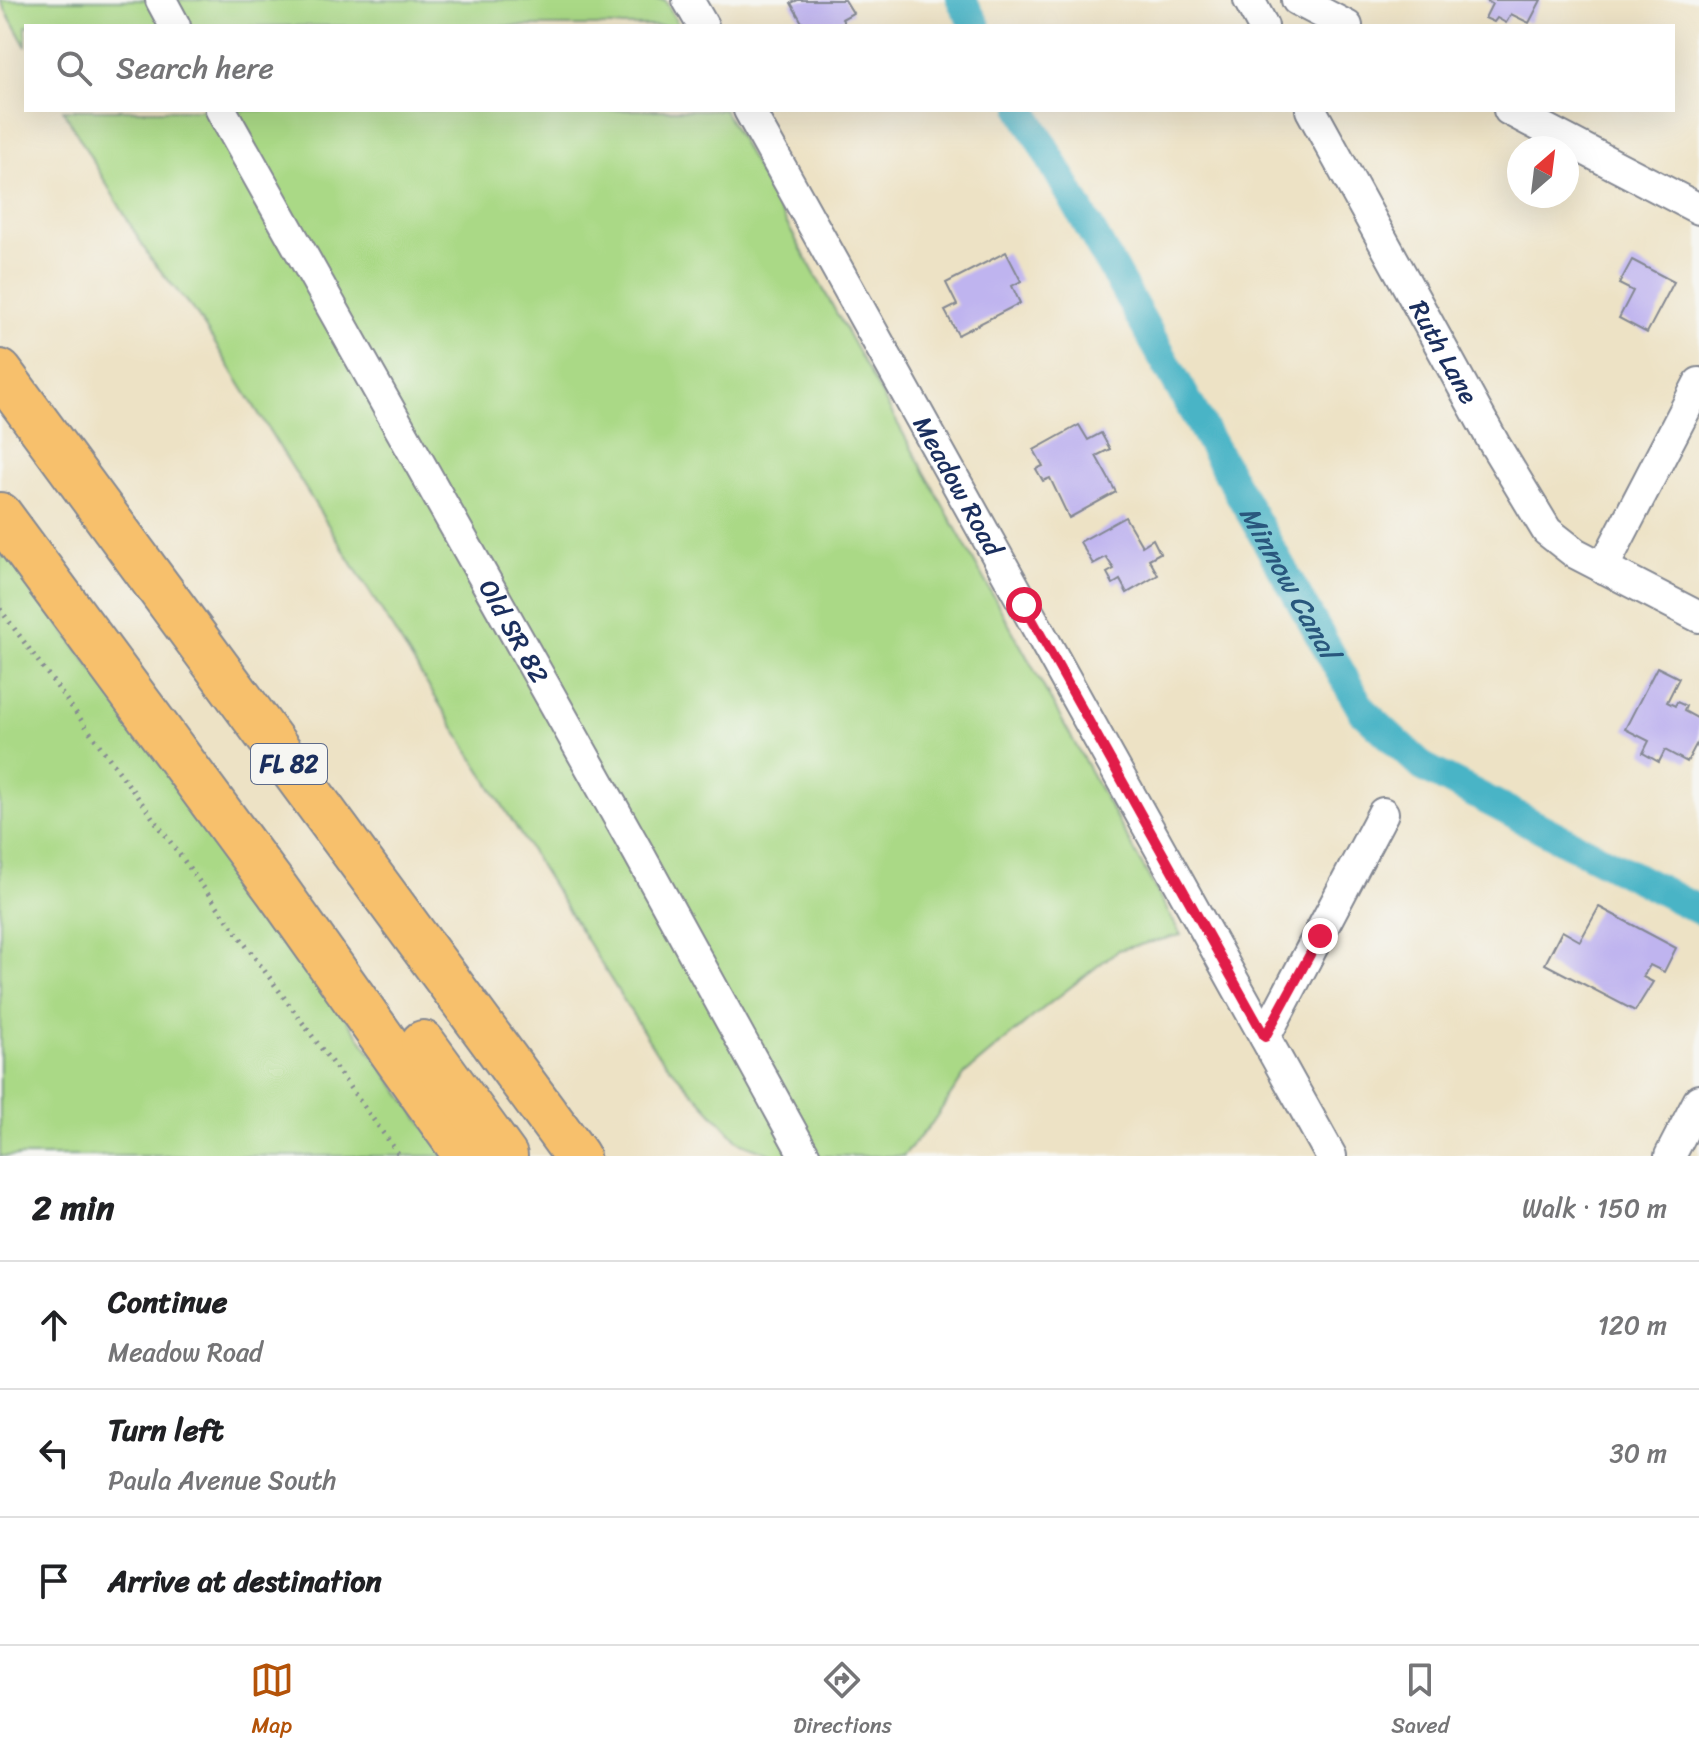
<!DOCTYPE html>
<html lang="en">
<head>
<meta charset="utf-8">
<style>
	:root { --surface:#fff; --page:#f2f2f2; --text:#202124; --muted:#757577; --line:#e0e0e0; --accent:#b45309 }
	body { margin:0; font-family:Sriracha,sans-serif; background:var(--page); color:var(--text) }
	.compass { position:absolute; left:1507px; top:136px; width:72px; height:72px; border-radius:50%; background:var(--surface); box-shadow:0 8px 32px #0002; rotate:28deg }
	.stop { position:absolute; width:24px; height:24px; margin:-18px; border:6px solid #e11d48; border-radius:50%; background:#fff }
	.stop.end { background:#e11d48; border-color:#fff; box-shadow:0 2px 8px #0008 }
	.list { margin:0; padding:0; list-style:none }
	h2 { display:flex; justify-content:space-between; align-items:center; height:104px; margin:0; padding:0 32px; font-size:34px }
	h2 small { font-size:26px; font-weight:400; color:var(--muted) }
	.list li { display:grid; grid-template-columns:52px 1fr auto; gap:24px; align-items:center; box-sizing:border-box; height:128px; padding:0 32px; border-top:2px solid var(--line) }
	.list b { display:block; font-size:30px; white-space:nowrap }
	.list p { margin:0; font-size:26px; white-space:nowrap; color:var(--muted) }
	.list em { font-size:26px; font-style:normal; color:var(--muted) }
	.icon { flex:none; width:44px; height:44px; fill:none; stroke:currentColor; stroke-width:2; stroke-linecap:round; stroke-linejoin:round }
	.map { position:relative; flex:none; width:1699px; height:1156px; overflow:hidden }
	.search { position:absolute; background:var(--surface); box-shadow:0 8px 32px #0002; left:24px; right:24px; top:24px; height:88px; display:flex; align-items:center; gap:20px; box-sizing:border-box; padding:0 28px; border-radius:0px; color:var(--muted); font-size:30px }
	.sheet { height:488px; background:var(--surface) }
	nav { display:flex; justify-content:space-around; align-items:center; box-sizing:border-box; height:112px; border-top:2px solid var(--line); background:var(--surface); font-size:22px; color:var(--muted) }
	nav a { display:grid; justify-items:center; gap:4px }
	nav .on { color:var(--accent) }
	.map>svg:first-child { display:block }
	.green { fill:#aad986; stroke:#628472; stroke-width:2 }
	.lines { fill:none; stroke-linecap:round; stroke-linejoin:round }
	.canal { stroke:#49b4c6; stroke-width:30 }
	.building { fill:#bfb4ef }
	.street-casing { stroke:#848892; stroke-width:34 }
	.highway-casing { stroke:#848892; stroke-width:48 }
	.path { stroke:#848892; stroke-width:5; stroke-dasharray:2 6; stroke-linecap:butt }
	.street { stroke:#fff; stroke-width:30 }
	.highway { stroke:#f7c06c; stroke-width:44 }
	.route { stroke:#e11d48; stroke-width:10 }
	.labels { text-anchor:middle; dominant-baseline:central; stroke-width:8; stroke-linejoin:round; paint-order:stroke }
	.shield { fill:#f6f6f2; stroke:#5d6b8a; stroke-width:2 }
	.shield-label { font-size:24px; font-weight:bold; fill:#1b2f5e }
	.street-label { font-size:26px; fill:#1b2f5e; stroke:#f6f6f2 }
	.water-label { font-size:28px; font-style:italic; fill:#29577d; stroke:#f6f6f2 }
</style>
</head>
<body>
<div class="map">
<svg width="1699" height="1156" viewBox="0 0 1699 1156">
	<rect width="100%" height="100%" fill="#f6f6f2"/>
	<filter id="ink" filterUnits="userSpaceOnUse"><feTurbulence type="fractalNoise" baseFrequency=".0125" numOctaves="2"/><feDisplacementMap in="SourceGraphic" scale="16" xChannelSelector="R" yChannelSelector="G"/><feConvolveMatrix kernelMatrix="1 2 1 2 8 2 1 2 1" color-interpolation-filters="sRGB"/></filter>
	<filter id="wash" filterUnits="userSpaceOnUse"><feTurbulence type="fractalNoise" baseFrequency=".006" numOctaves="4" result="noise"/><feDisplacementMap in="SourceGraphic" scale="32" xChannelSelector="R" yChannelSelector="G"/><feGaussianBlur stdDeviation="1.8" result="paint"/><feColorMatrix in="noise" values="0 0 0 0 0 0 0 0 0 0 0 0 0 0 0 0 0 1.4 0 .05"/><feComposite in="paint" operator="in"/></filter>
	<g filter="url(#wash)">
		<rect width="100%" height="100%" fill="#ede2c5"/>
		<!-- green -->
		<g class="green">
			<path d="M0,0h665l14,26h-653v21z"/>
			<path d="M63,110h661l457,825 -63,15 -78,61 -75,63 -33,49 -29,33h-128l-36,-14 -83,-90 -458,-736 -48,-58z"/>
			<path d="M0,542l446,614h-446z"/>
		</g>
		<g class="lines">
			<!-- canal -->
			<g class="canal">
				<path d="M961,0l15,26"/>
				<path id="s1" d="M1023,110l339,600 61,57 276,143"/>
			</g>
		</g>
		<g id="blocks">
			<!-- building -->
			<g class="building">
				<path d="M798,0h47l8,13 -11,6 4,7h-42l-13,-23z"/>
				<path d="M1485,0h56l-12,23 -18,-9 -5,9 -9,-5 -3,4 -9,-4 7,-14z"/>
				<path d="M1006,252l15,29 -9,5 8,17 -62,32 -13,-24 12,-6 -11,-22z"/>
				<path d="M1632,260l42,22 -27,51 -28,-15 14,-27 -14,-7z"/>
				<path d="M1079,425l9,15 13,-7 9,16 -14,7 20,36 -47,26 -19,-40 -7,3 -7,-12 7,-3 -9,-16z"/>
				<path d="M1125,517l17,29 11,-7 7,14 -11,6 9,16 -31,18 -7,-13 -7,4 -6,-11 7,-4 -8,-12 -13,7 -13,-22z"/>
				<path d="M1657,667l22,11 -12,24 8,4 2,-4 9,4 -2,5 15,8v20l-12,23 -22,-12 -6,12 -16,-9 6,-12 -24,-12z"/>
				<path d="M1599,907l77,41 -12,24 -14,-7 -7,12 10,5 -18,29 -90,-47 17,-33 18,10z"/>
			</g>
		</g>
	</g>
	<g filter="url(#ink)">
		<use href="#blocks" fill-opacity="0" stroke="#848892" stroke-width="2"/>
		<g class="lines">
			<!-- street casing -->
			<g class="street-casing">
				<g id="street">
					<path d="M161,0l14,26"/>
					<path d="M688,0l15,26"/>
					<path d="M1249,0l14,26"/>
					<path d="M1297,0l50,26"/>
					<path id="s2" d="M221,110l417,742 167,304"/>
					<path id="s3" d="M749,110l582,1046"/>
					<path id="s4" d="M1311,110l184,335 52,86 28,22 124,64"/>
					<path d="M1509,110l190,99"/>
					<path d="M1603,568l96,-185"/>
					<path d="M1265,1037l118,-224"/>
					<path d="M1670,1156l29,-56"/>
				</g>
			</g>
			<!-- highway casing -->
			<g class="highway-casing">
				<g id="highway">
					<path d="M0,372l577,784"/>
					<path d="M0,515l277,375 189,266"/>
					<path d="M423,1043l82,113"/>
				</g>
			</g>
			<!-- path -->
			<path class="path" d="M0,609l400,547"/>
			<!-- street -->
			<use href="#street" class="street"/>
			<!-- highway -->
			<use href="#highway" class="highway"/>
		</g>
	</g>
	<g class="lines" filter="url(#ink)">
		<!-- route -->
		<path class="route" d="M1024,605l241,432 55,-101"/>
	</g>
	<g class="labels">
		<!-- shield labels -->
		<rect class="shield" x="251" y="744" width="76" height="40" rx="6"/>
		<g class="shield-label">
			<text x="289" y="764">FL 82</text>
		</g>
		<!-- street labels -->
		<g class="street-label">
			<text stroke="none"><textPath href="#s4" startOffset="276">Ruth Lane</textPath></text>
			<text stroke="none"><textPath href="#s3" startOffset="430">Meadow Road</textPath></text>
			<text stroke="none"><textPath href="#s2" startOffset="598">Old SR 82</textPath></text>
		</g>
		<!-- water labels -->
		<g class="water-label">
			<text stroke="none"><textPath href="#s1" startOffset="542">Minnow Canal</textPath></text>
		</g>
	</g>
</svg>
<svg class="compass" viewBox="-18 -18 36 36"><path d="M0-13l5 13h-10z" fill="#e53935"/><path d="M0 13l5-13h-10z" fill="#757577"/></svg>
<div class="stop" style="left:1024px;top:605px"></div>
<div class="stop end" style="left:1320px;top:936px"></div>
<div class="search"><svg class="icon" aria-label="search" viewBox="0 0 24 24"><circle cx="10" cy="10" r="6"/><path d="M15 15l6 6"/></svg>Search here</div>
</div>
<section class="sheet">
<h2>2 min<small>Walk · 150 m</small></h2>
<ul class="list">
<li><svg class="icon" aria-label="ahead" viewBox="0 0 24 24"><path d="M12 20V5M6 11l6-6 6 6"/></svg><div><b>Continue</b><p>Meadow Road</p></div><em>120 m</em></li>
<li><svg class="icon" aria-label="left" viewBox="0 0 24 24"><path d="M17 20v-9H6M10 6l-5 5 5 5"/></svg><div><b>Turn left</b><p>Paula Avenue South</p></div><em>30 m</em></li>
<li><svg class="icon" aria-label="arrive" viewBox="0 0 24 24"><path d="M6 21V4h12l-3 4 3 4H6"/></svg><div><b>Arrive at destination</b></div></li>
</ul>
</section>
<nav>
<a class="on"><svg class="icon" aria-label="map" viewBox="0 0 24 24"><path d="M3 6l6-2 6 2 6-2v14l-6 2-6-2-6 2zM9 4v14M15 6v14"/></svg>Map</a>
<a><svg class="icon" aria-label="directions" viewBox="0 0 24 24"><path d="M12 3l9 9-9 9-9-9zM9 14v-3h6M13 9l2 2-2 2"/></svg>Directions</a>
<a><svg class="icon" aria-label="saved" viewBox="0 0 24 24"><path d="M7 4h10v16l-5-4-5 4z"/></svg>Saved</a>
</nav>
</body>
</html>
